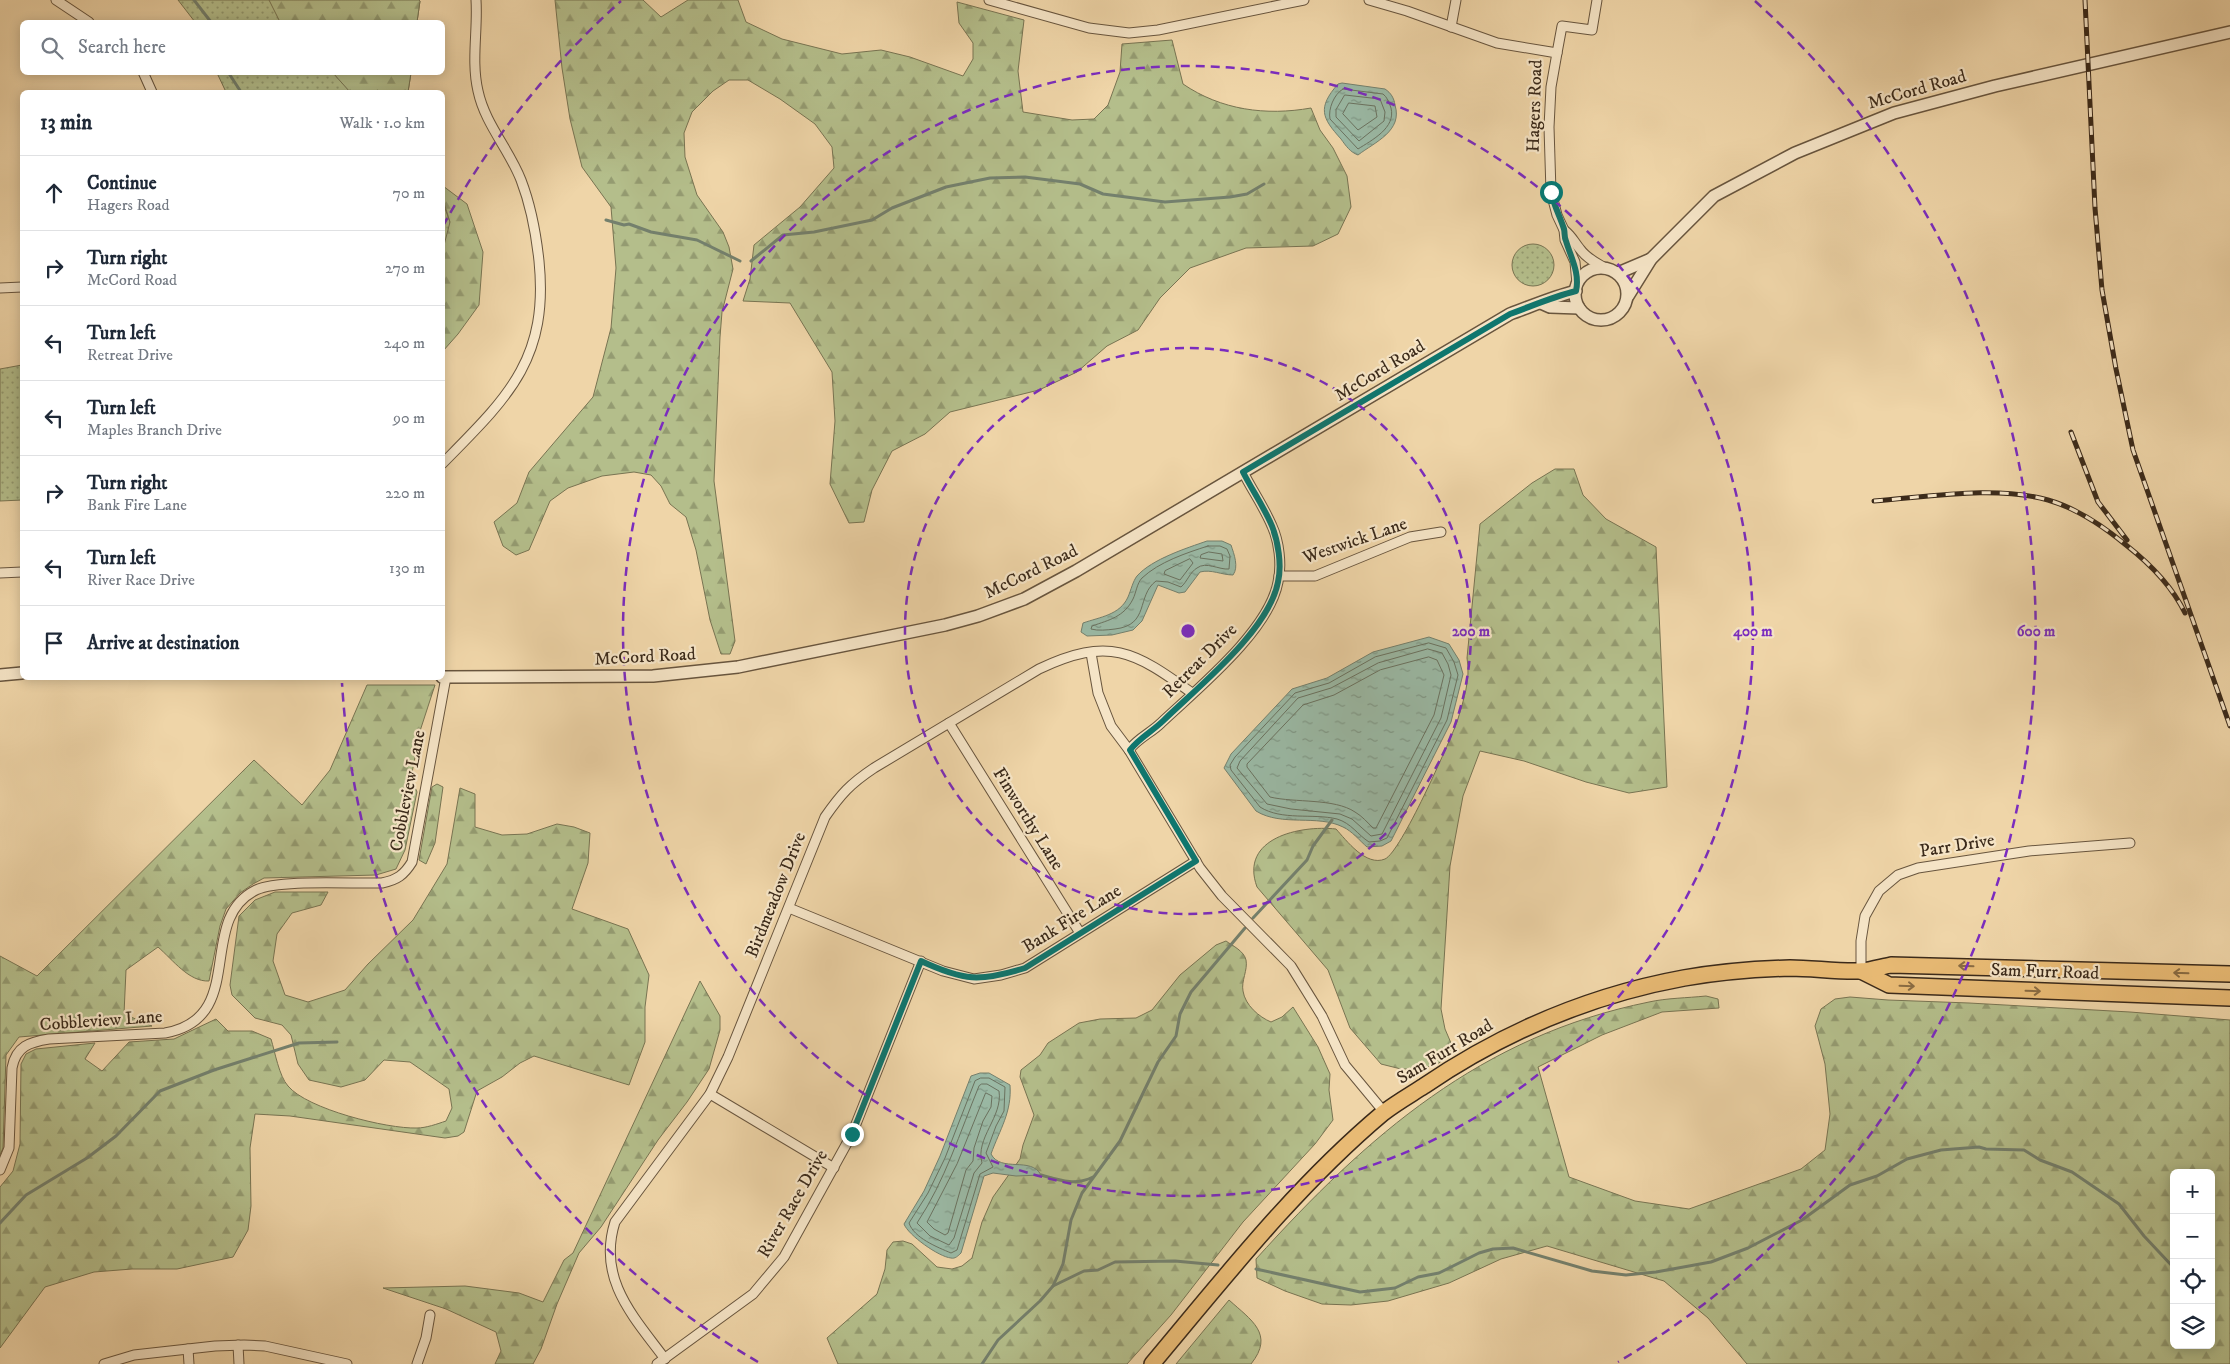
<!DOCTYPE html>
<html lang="en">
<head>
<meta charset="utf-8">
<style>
	:root { --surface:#fff; --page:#f2f2f3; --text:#1f2937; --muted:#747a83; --line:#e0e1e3 }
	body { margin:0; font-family:"IM FELL DW Pica",serif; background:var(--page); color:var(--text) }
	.controls { position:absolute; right:15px; bottom:15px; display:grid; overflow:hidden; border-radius:8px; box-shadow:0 2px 12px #0003 }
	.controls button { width:45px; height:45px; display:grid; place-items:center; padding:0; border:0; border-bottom:1px solid var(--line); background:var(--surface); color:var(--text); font:25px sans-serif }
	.stop { position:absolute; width:15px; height:15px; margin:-11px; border:4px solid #0f766e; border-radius:50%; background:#fff }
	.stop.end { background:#0f766e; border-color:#fff; box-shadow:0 1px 5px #0008 }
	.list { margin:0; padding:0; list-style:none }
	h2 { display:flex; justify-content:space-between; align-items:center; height:65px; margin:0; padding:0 20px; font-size:21px }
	h2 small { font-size:16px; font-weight:400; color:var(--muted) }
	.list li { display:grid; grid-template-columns:32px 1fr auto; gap:15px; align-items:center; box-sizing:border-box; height:75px; padding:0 20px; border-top:1px solid var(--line) }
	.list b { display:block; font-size:19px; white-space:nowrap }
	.list p { margin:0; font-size:16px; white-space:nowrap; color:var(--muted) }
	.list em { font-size:16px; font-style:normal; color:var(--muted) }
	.icon { flex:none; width:28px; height:28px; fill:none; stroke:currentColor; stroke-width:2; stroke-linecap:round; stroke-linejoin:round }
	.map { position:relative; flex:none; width:2230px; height:1364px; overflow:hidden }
	.search { position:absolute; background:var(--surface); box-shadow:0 2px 12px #0003; left:20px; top:20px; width:425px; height:55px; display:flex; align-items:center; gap:12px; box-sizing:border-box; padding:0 18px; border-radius:8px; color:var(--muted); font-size:19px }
	.panel { position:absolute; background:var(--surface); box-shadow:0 2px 12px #0003; left:20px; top:90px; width:425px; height:590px; border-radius:8px }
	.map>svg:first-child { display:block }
	.grass { fill:url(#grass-dots); stroke:#787452 }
	.forest { fill:url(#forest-firs); stroke:#787452; fill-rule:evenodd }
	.water { fill:url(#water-ripples); stroke:#74806d }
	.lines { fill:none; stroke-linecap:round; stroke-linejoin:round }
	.shore { stroke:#6a7260; stroke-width:1 }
	.stream { stroke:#74806d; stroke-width:3 }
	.minor-casing { stroke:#68553e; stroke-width:11 }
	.tertiary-casing { stroke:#68553e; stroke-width:14 }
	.primary-casing { stroke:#3b2a1a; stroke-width:18 }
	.minor { stroke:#f5e4c6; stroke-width:9 }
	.tertiary { stroke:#f5e4c6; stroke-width:11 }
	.primary { stroke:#e8ba74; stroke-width:15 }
	.rail-casing { stroke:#3b2a1a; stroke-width:5 }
	.rail { stroke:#f5e4c6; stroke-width:3; stroke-dasharray:9; stroke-linecap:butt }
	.oneway { stroke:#896b42 }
	.route { stroke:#0f766e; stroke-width:6 }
	.ring { fill:none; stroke:#7b2cbf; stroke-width:2.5; stroke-dasharray:9 6 }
	.labels { text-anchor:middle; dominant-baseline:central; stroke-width:4.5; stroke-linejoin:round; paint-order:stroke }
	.street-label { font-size:18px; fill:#3b2a1a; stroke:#f5e4c6 }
	.centre { fill:#7b2cbf; stroke:#f5e4c6; stroke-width:2.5 }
	.ring-label { font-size:15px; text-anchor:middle; font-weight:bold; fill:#7b2cbf; stroke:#f5e4c6; stroke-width:4.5; stroke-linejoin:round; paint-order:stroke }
</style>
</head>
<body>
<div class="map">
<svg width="2230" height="1364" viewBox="0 0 2230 1364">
	<defs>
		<pattern id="grass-dots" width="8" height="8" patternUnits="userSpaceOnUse" patternTransform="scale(1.25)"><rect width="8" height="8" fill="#b4be8b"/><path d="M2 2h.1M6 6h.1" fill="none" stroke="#949b71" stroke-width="1.8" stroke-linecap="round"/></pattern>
		<pattern id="forest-firs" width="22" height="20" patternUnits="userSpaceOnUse" patternTransform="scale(1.25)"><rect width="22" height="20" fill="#b4be8b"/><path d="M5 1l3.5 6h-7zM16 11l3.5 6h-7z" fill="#949b71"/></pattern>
		<pattern id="water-ripples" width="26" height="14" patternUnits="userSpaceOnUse" patternTransform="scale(1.25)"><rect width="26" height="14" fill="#9ab9a5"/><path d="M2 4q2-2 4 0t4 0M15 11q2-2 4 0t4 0" fill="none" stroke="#7f9786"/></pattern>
	</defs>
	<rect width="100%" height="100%" fill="#efd5a8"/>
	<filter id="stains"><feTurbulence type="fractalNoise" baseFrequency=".004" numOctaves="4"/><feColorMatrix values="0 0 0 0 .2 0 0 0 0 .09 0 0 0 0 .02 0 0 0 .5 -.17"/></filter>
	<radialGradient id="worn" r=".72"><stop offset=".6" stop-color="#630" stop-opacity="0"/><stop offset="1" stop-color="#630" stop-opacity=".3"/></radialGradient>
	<!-- grass -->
	<g class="grass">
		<path d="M178,0h241l1,1 -3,21h-222z"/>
		<path d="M217,73h194l-3,19h-182z"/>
		<path d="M442,200l8,22 -8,72z"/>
		<circle cx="1533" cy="265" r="21"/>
		<path d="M22,365v135l-22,1v-132z"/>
	</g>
	<!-- forest -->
	<g class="forest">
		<path d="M269,0h150l1,1 -3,21h-137z"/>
		<path d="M555,0h88l18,17 27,-17h50l8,22 36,17 60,15 39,-4 29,7 53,19 10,-17v-16l-14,-20 -2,-21 67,18 -6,51 5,41 49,8 22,-1 14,-14 12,-33 2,-28 50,-4 11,44c38,26 83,32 128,24l9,22 13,18 14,28 4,31 -13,27 -25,12 -67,2 -56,20 -30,30 -22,32 -31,16 -30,26 -38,18 -89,22 -25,22 -33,17 -20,39 -8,32 -15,1 -19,-39 5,-63 -3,-49 -42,-69 -47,-2 7,-22 4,-34 46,-38 34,-39 -2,-21 -17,-23 -35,-25 -32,-19h-19l-16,11 -21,21 -8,21 1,24 12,38 26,37 6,15 4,22 -11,43 -2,25 -6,144 21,160 -5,13h-9l-11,-34 -14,-70 -10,-33 -16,-13 -9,-18 -10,-11 -17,-3 -32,4 -34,12 -18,13 -21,49 -13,5 -13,-9 -9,-24 23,-19 12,-31 64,-75 18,-69 5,-60 -5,-61 -29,-40 -12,-48 -8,-51z"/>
		<path d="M333,73h78l-3,19h-58z"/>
		<path d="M443,186l24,18 16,48 -4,53 -21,29 -15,17 -1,-98 8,-31 -7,-22z"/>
		<path d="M1555,469h19l9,26 23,24 50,28 11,240 -38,6 -43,-11 -62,-21 -44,-10 -17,45 -13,70 -9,143 4,20 9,21 -15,13 -17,6h-21l-20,-5 -31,-36 -22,-58 -71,-83c-18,-49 43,-62 79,-58 10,11 30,38 49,30 16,-7 64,-116 72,-137 6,-20 14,-43 10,-64l13,-134 52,-41z"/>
		<path d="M367,685h68l-15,46 -9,47 6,14 -12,58 -9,19 -20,6 -112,3 -11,6 -13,9 -14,16 -6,17 -11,55c-20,1 -36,-21 -51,-34l-32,23 -2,44 28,12 -133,11 -13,18 -3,93 -3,7v-199l37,20 217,-216 48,45 28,-35z"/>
		<path d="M437,784l6,3 -8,56 -9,21 -7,-4 13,-73z"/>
		<path d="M460,788l15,6v33l27,8 25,-1 30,-10 17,3 16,6 -2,30 -16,46 56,20 21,46 -4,32v35l-16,43 -95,-29 -14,7 -18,14 -25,14 -13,41 -6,4 -13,2 -155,-22 -35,-2 -5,34 1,58 -3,24 -15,27 -56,12h-45l-38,3 -49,15 -45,61v-161l13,-16 7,-27 1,-80 5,-10 10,-5 59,-6 -10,16 17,12 27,-29 45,-3 42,-20 12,12h24l19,8c4,13 8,37 17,47 19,23 99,43 129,42 9,0 20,-4 29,-7l6,-13 -3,-19 -39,-27 -26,-2 -19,20 -24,7 -32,-7 -11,-16 -7,-29 -9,-10 -27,-7 -23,-23 -2,-10 9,-69 16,-16 20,-8h53l-7,13 -29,8 -15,21 -4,27 12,34 23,7 37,-12 23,-26 45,-44 34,-56z"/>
		<path d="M1226,941c7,5 18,10 20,19 2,10 -5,21 -3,31 2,14 16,26 28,31l11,-5 11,-10 25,40 12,27 -1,16 4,30 -18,24 -72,78 -72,93 -44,49h-289l-11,-26 50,-44 8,-25 2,-19 6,-8 10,-1 9,3 25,23 15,2 10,-3 10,-8 10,-36 11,-25 27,-38 3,-14 11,-30 -14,-38 1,-7 19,-15 8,-12 31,-20 21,-4 36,-1 16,-8 28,-35 36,-30z"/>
		<path d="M700,981l20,35v14l-11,39 -22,33 -29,38 -57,87 -22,26 -22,51 -16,45 -8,15h-38l6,-13 -5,-19 -50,-23 -63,-21 82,-2 54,7 24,9 21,-42 9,-7z"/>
		<path d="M1706,996l12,3 1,9 -57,4 -60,23 -64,32 31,110 66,24 54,8 112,-40 24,-19 5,-36 -5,-50 -10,-38 6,-17 14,-10 15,-2 38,3 81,3 161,9 100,8v344h-483l-39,-46 -44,-37 -117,-35 -46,13 -52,24 -61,18 -37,4 -29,-1 -37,-13 -28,-13 -1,-19c112,-124 225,-223 393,-257 18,-4 38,-4 57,-6zM2174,1173h37v172h-37z"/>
		<path d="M1229,1300c22,20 46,34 22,64h-75z"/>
	</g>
	<!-- water -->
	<g class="water">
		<path d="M1342,83l43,6c6,4 9,9 10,16 8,26 -20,37 -37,50 -8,-3 -12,-9 -17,-16 -19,-21 -24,-31 -3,-55z"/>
		<path d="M1207,541h15l9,4c3,9 8,22 2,30 -11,0 -22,-6 -33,-3l-15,20 -6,1 -21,-8 -16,36 -9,9 -21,5 -25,1 -6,-4 2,-9c17,-6 37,-8 45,-26 3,-7 5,-16 9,-21 15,-17 50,-28 70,-35z"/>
		<path d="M1429,637l20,7 10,16 4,14 -12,48 -60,119 -9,5 -15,1c-7,-6 -15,-16 -24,-20 -26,-13 -61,0 -87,-16l-32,-43 7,-14 61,-65 35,-11 46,-26z"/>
		<path d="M980,1073h9l21,12c2,27 -10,44 -19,69 10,19 40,2 50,21l-25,1 -23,-3 -9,3 -23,77c-3,3 -6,6 -10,5 -12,-1 -43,-23 -47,-34l20,-33 16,-35 31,-80z"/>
	</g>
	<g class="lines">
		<!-- shore -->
		<g class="shore">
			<path d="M1343,89l40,5c4,3 6,8 8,14 5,20 -19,32 -33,41l-28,-30c-2,-10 4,-25 13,-30z"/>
			<path d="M1345,95l35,4 5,13 -1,9 -25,20 -23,-24v-7z"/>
			<path d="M1349,103l26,3 2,11 -19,13 -15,-16z"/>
			<path d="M1208,546h12l7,3 3,7 -1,13c-10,1 -23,-8 -32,-1 -7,4 -10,14 -16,19l-13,-5 -12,-1c-20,15 -6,44 -41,48 -8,1 -17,2 -24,0l1,-3c17,-6 32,-9 41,-27 3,-6 4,-16 9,-21 17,-16 44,-25 66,-32z"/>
			<path d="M1209,552l13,2 1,7 -23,-3 1,-3z"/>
			<path d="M1190,559l3,4 -13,17 -16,-6 1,-3z"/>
			<path d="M1429,643l17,5 8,14 4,13 -11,45 -60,118 -7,3 -11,1c-11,-7 -18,-19 -32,-23 -24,-6 -55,2 -77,-12l-29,-37 -1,-5 5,-8 60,-64 34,-10 46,-26z"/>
			<path d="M1428,649l14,4 6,11 3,11 -10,43 -59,116 -11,2 -19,-17 -12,-5 -49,-5 -24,-5 -30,-36 3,-7 58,-63 33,-10 47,-25z"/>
			<path d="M1429,657l8,3 7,15 -10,40 -58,113h-3c-5,-5 -11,-12 -18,-16 -21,-14 -60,-9 -85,-15l-23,-30v-3l56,-59 31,-10 46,-25z"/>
			<path d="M981,1078h8l16,9 -1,24 -8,15 -10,27 7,14 -13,7 -23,76 -6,3c-14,-6 -37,-15 -42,-30l19,-30 17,-35 30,-77z"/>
			<path d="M982,1084h5l12,7c4,26 -24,47 -17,72l-8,10 -20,65 -5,7 -19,-9 -13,-13c28,-42 43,-91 62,-137z"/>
			<path d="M986,1093l6,3 -1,11 -8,14 -9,27 -1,13 -7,9 -18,63 -3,2 -11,-6 -7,-7 30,-58z"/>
		</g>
		<!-- stream -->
		<g class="stream">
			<path d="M194,0l17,22"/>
			<path d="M228,72l13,20"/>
			<path d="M606,220l18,5 5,-1 22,8 46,8 43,21"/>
			<path d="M751,261l32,-26 31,-3 58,-12 20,-12 54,-21 44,-9 35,-1 55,7 23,10 62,8 65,-5 17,-3 17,-10"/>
			<path d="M1253,918l54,-58 6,-14 19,-26"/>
			<path d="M1041,1175c18,5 35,11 52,2"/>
			<path d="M0,1223l26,-28 61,-37 29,-22 44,-45 54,-21 85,-27 38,-1"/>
			<path d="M1256,1269l104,23 35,-4 23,-11 21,-4 40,-20 14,-4 20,-1 79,23 34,4 30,-3 55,-10 37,-14 54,-28 48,-35 27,-9 30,-17 34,-9 38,-3 7,2 38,1 16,10 32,12 47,32 25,32 30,32"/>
			<path d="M1053,1286l31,-15 14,-1 17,-8 60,-1 43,4"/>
			<path d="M982,1364l16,-24 42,-39 13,-15 10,-22 8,-44 11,-27 38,-52 38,-79 18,-26 4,-22 11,-22 54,-64"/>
		</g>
		<!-- minor casing -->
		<g class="minor-casing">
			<g id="minor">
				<path d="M56,0l33,22"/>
				<path d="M989,0l100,28 40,5 29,-3 146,-30"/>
				<path d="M1369,0l38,11 90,32 60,10 -6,34 -2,40 2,65 6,23 7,15 1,10 10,22 2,22"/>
				<path d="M1451,27l5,-27"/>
				<path d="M1557,53l5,-27 30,4 5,-30"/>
				<path d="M143,72l9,20"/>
				<path d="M1564,230c8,6 10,12 16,19 7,10 17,14 27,20"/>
				<path d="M0,288l22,-1"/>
				<path d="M442,464c65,-66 107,-104 97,-203 -3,-28 -8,-55 -18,-81 -12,-31 -36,-56 -43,-89 -7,-30 0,-61 -2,-91"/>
				<path d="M0,573l22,-1"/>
				<path d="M1279,576h36l95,-39 31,-5"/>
				<path d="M1091,653l7,40 13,33 18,24 71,118 22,28 69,70 31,50 23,49 39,47"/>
				<path d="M949,723l131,210"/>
				<path d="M1129,750c9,-12 22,-17 32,-27 36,-34 108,-92 117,-141 4,-17 1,-41 -6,-56 -8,-19 -20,-36 -29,-54"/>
				<path d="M789,908l154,63 31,8 27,-4 24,-7 171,-107"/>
				<path d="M1861,971v-30l4,-25 14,-25 19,-16 20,-7 111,-17 101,-8"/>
				<path d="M710,1094l124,74"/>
				<path d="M0,1170l9,-22 3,-80c4,-22 18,-26 37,-29l116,-6c84,-15 30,-113 91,-143 24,-11 96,-6 126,-7 15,-3 22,-8 30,-21l34,-185"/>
				<path d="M238,1345l1,19"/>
				<path d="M188,1349l1,15"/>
				<path d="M665,1359c-32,-43 -68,-80 -50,-137l95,-128 18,-37 97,-240c16,-23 25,-33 49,-49l165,-99c70,-33 95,-18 153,24"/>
				<path d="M104,1364l30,-9 81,-9 29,-1 21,1 82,18"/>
				<path d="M417,1364l9,-26 4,-23"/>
				<path d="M657,1364l96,-70 31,-37 68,-123 69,-173"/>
			</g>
		</g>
		<!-- tertiary casing -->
		<g class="tertiary-casing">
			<g id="tertiary">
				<circle cx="1601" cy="294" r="26"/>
				<path d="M1618,273l33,-14"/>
				<path d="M1628,296l23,-37 63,-63 81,-43 99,-40 101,-27 235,-54"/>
				<path d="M1541,303l9,4 29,1"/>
				<path d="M0,675l22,-2"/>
				<path d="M442,677l211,-1 85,-9 207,-42 33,-9 46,-17 52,-28 434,-257c22,-8 42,-17 66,-23"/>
			</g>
		</g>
		<!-- primary casing -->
		<g class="primary-casing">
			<g id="primary">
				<path d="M1861,971l28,14 341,13"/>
				<path d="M1152,1364c73,-87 144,-178 231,-251 13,-10 27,-18 41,-27 78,-53 167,-91 260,-108 35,-6 70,-9 106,-10 23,0 47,4 71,3 10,-1 20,-4 30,-6l339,9"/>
			</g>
		</g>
		<!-- minor -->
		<use href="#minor" class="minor"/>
		<!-- tertiary -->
		<use href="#tertiary" class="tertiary"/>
		<!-- primary -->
		<use href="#primary" class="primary"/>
		<!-- rail casing -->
		<g class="rail-casing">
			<g id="rail">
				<path d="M2085,0l10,208 7,82 14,79 17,81 97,276"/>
				<path d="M2071,432l27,70 29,38"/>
				<path d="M1874,501c54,-4 121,-16 174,-1 28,8 55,26 78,45 23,18 46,41 59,68"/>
			</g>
		</g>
		<!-- rail -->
		<use href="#rail" class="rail"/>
	</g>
	<!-- one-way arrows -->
	<defs><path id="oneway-shaft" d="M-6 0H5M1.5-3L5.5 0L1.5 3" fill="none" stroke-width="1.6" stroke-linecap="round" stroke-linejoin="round" transform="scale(1.25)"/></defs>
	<g class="oneway">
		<use href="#oneway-shaft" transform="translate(1966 966) rotate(-178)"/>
		<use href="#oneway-shaft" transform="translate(2181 973) rotate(-178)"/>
		<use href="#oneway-shaft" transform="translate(1907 986) rotate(2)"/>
		<use href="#oneway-shaft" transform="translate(2033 991) rotate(2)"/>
	</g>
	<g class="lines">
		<!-- route -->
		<path class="route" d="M852,1134l69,-173c43,20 59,21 104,7l171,-107 -66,-111c9,-12 23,-19 34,-30 35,-34 105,-90 114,-138 4,-17 0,-41 -6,-56 -8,-19 -20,-36 -29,-54l267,-158c22,-8 42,-17 66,-23 4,-18 -5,-33 -10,-50 -2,-4 -1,-8 -2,-12 -4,-13 -10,-23 -13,-37"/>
	</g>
	<!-- distance rings -->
	<g class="ring">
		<circle cx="1188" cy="631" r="283"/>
		<circle cx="1188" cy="631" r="565"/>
		<path d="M758 1362A848 848 0 0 1 342 683M443 226A848 848 0 0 1 621 1M1755 1A848 848 0 0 1 1618 1362"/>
	</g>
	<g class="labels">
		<!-- street labels -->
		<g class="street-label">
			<text transform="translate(1917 90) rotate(-16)">McCord Road</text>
			<text transform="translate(1535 106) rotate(-88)">Hagers Road</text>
			<text transform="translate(1380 371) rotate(-31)">McCord Road</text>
			<text transform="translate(1355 541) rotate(-19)">Westwick Lane</text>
			<text transform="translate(1031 572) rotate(-26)">McCord Road</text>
			<text transform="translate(645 657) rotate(-3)">McCord Road</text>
			<text transform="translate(1200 661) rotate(-45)">Retreat Drive</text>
			<text transform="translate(408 791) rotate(-79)">Cobbleview Lane</text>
			<text transform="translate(1028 819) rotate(58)">Finworthy Lane</text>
			<text transform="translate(1957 846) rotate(-9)">Parr Drive</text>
			<text transform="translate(776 895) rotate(-68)">Birdmeadow Drive</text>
			<text transform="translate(1072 919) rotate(-32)">Bank Fire Lane</text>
			<text transform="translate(2045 972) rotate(2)">Sam Furr Road</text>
			<text transform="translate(101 1021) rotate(-4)">Cobbleview Lane</text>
			<text transform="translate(1445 1052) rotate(-31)">Sam Furr Road</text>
			<text transform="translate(793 1204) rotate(-60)">River Race Drive</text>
		</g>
	</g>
	<circle cx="1188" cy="631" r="8" class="centre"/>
	<g class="ring-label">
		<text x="1471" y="636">200 m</text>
		<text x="1753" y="636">400 m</text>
		<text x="2036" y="636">600 m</text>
	</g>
	<rect width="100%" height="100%" filter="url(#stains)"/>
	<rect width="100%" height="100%" fill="url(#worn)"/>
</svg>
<div class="controls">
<button>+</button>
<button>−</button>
<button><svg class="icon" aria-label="locate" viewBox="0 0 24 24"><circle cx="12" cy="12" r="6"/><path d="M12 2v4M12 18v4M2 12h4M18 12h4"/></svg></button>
<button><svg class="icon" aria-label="layers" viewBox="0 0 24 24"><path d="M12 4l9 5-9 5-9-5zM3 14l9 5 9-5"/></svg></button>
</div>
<div class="stop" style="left:1551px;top:192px"></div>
<div class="stop end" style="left:852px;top:1134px"></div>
<div class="search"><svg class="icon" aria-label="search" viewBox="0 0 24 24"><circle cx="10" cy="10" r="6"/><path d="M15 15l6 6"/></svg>Search here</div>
<section class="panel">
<h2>13 min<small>Walk · 1.0 km</small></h2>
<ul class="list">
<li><svg class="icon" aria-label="ahead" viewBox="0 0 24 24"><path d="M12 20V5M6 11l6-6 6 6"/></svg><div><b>Continue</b><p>Hagers Road</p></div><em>70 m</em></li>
<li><svg class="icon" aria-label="right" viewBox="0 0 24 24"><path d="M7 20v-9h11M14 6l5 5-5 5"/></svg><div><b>Turn right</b><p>McCord Road</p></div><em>270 m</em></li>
<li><svg class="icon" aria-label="left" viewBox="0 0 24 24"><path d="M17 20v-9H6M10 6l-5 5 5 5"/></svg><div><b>Turn left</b><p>Retreat Drive</p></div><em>240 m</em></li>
<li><svg class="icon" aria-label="left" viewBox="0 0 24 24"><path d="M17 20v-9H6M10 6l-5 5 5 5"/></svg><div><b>Turn left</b><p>Maples Branch Drive</p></div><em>90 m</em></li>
<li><svg class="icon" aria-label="right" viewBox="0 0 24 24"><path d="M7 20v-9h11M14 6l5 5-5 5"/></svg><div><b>Turn right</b><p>Bank Fire Lane</p></div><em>220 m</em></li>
<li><svg class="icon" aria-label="left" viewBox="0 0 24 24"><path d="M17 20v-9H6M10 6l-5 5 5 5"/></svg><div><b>Turn left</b><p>River Race Drive</p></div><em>130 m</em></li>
<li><svg class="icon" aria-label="arrive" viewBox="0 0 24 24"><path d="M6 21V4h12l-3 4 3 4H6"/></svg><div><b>Arrive at destination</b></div></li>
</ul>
</section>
</div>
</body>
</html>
